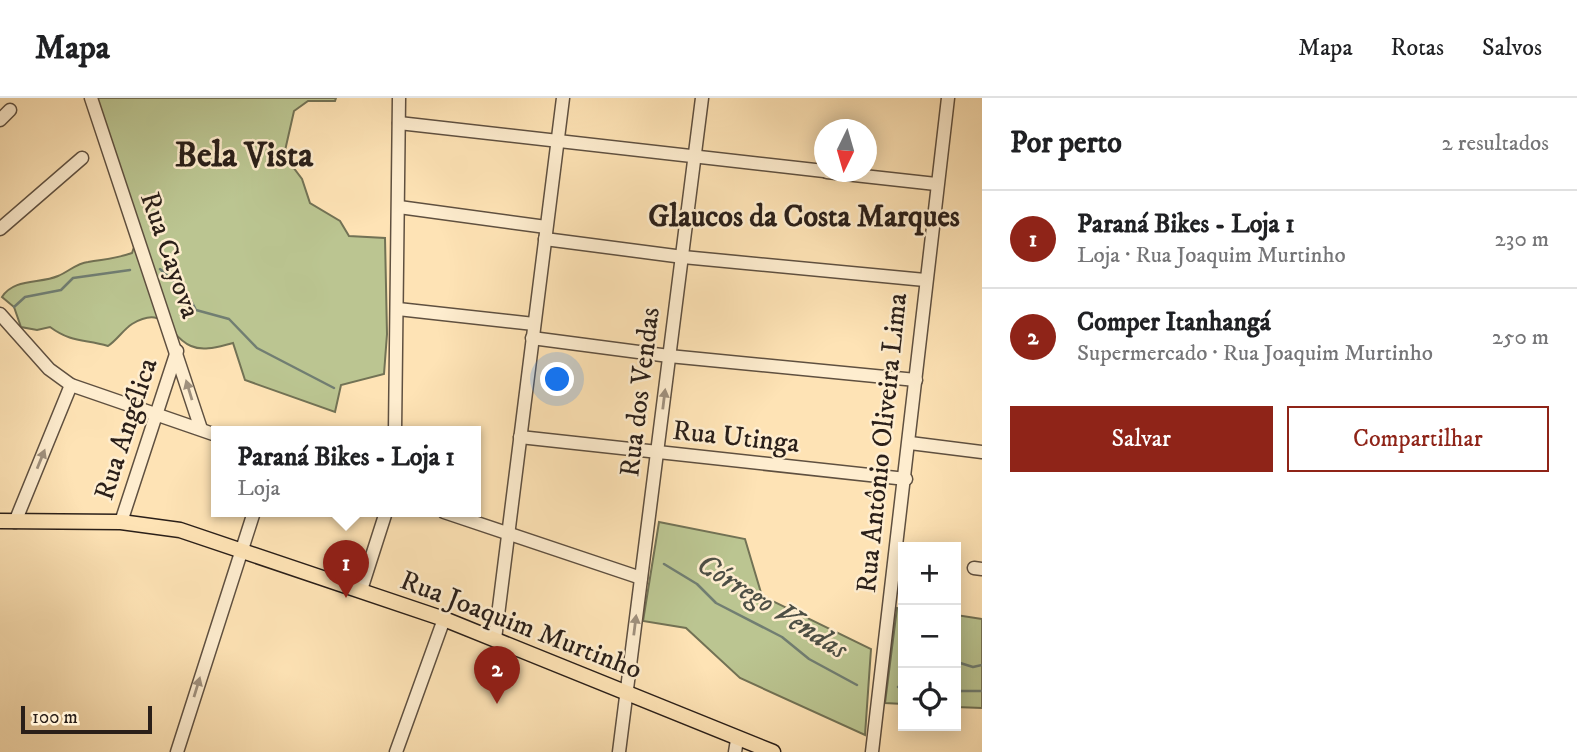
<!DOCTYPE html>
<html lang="pt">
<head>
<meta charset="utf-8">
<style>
	:root { --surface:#fff; --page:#f6f6f6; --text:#202124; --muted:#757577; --line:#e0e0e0; --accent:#8f2418 }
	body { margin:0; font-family:"IM FELL DW Pica",serif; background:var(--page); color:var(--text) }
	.controls { position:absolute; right:21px; bottom:21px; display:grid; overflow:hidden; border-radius:0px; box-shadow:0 4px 18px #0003 }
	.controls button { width:63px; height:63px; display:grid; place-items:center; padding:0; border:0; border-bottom:2px solid var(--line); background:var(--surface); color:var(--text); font:35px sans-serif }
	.compass { position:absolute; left:814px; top:21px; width:63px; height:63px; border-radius:50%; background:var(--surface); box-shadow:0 4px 18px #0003; rotate:185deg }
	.scale { position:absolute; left:21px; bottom:18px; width:131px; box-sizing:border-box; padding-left:7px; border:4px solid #2a1f19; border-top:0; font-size:19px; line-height:24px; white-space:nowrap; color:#2a1f19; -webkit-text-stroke:5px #feedcf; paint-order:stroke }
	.you { position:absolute; left:558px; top:282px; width:24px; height:24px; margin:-18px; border:5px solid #fff; border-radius:50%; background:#1a73e8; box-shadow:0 0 0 10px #1a73e833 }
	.badge { display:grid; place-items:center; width:46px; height:46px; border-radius:50%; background:var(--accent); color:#fff; font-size:23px; font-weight:700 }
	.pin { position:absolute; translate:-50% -58px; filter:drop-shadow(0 2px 4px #0008) }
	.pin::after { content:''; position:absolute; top:37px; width:24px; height:21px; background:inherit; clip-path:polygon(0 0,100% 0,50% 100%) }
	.popup { position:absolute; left:211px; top:328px; width:270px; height:91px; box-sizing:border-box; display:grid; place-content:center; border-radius:0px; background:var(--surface); filter:drop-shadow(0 2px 5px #0005); font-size:23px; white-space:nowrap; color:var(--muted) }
	.popup b { font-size:26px; color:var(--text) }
	.popup::after { content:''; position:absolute; left:50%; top:100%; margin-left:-14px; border:14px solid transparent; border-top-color:var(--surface) }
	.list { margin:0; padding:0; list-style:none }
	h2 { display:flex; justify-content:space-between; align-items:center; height:91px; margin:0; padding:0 28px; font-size:30px }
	h2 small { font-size:23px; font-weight:400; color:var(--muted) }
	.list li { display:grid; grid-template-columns:46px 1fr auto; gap:21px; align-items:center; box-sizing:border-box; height:98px; padding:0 28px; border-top:2px solid var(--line) }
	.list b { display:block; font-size:26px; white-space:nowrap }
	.list p { margin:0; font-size:23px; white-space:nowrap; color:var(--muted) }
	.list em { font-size:23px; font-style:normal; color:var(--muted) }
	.actions { display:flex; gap:14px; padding:21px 28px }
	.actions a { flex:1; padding:16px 0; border:2px solid var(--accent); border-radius:0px; text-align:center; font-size:24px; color:var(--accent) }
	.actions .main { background:var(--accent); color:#fff }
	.icon { flex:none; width:38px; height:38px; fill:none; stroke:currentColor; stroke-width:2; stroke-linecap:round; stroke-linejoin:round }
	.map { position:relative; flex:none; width:982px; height:654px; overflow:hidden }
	header { display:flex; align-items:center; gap:42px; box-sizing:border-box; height:98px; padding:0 35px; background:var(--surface); border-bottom:2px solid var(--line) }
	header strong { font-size:33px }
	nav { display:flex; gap:38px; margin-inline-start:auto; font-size:24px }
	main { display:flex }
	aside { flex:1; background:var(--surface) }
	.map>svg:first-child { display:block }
	.green { fill:#bbc591; stroke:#727255; stroke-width:2 }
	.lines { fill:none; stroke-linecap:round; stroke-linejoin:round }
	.stream { stroke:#717e72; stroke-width:2.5 }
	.minor-casing { stroke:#5f5040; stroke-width:15 }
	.major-casing { stroke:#2a1f19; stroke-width:17 }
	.minor { stroke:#feedcf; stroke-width:12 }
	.major { stroke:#fee3b5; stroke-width:14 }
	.oneway { fill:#9f907d }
	.labels { text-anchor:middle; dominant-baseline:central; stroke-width:5; stroke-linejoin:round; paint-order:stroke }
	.street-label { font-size:28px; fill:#2a1f19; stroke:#feedcf }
	.neighbourhood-label { font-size:30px; font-weight:bold; fill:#2a1f19; stroke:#feedcf }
	.water-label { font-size:30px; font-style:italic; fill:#4d4f45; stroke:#feedcf }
	.district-label { font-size:35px; font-weight:bold; fill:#2a1f19; stroke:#feedcf }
</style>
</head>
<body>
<header>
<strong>Mapa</strong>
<nav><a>Mapa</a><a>Rotas</a><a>Salvos</a></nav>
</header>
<main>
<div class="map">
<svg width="982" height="654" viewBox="0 0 982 654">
	<rect width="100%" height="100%" fill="#fee3b5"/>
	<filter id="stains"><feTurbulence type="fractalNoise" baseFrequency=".00286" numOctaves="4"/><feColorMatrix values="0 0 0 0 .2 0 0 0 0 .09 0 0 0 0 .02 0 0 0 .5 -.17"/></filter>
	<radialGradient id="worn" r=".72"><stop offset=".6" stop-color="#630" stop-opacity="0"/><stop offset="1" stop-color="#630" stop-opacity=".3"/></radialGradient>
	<!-- green -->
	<g class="green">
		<path d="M94,0h242l-1,3h-27l-14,10 -10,44 18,24 8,24 30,18 9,15 36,2 2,96 -3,40 -43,11 -6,27 -90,-32 -12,-37c-13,3 -29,9 -42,3 -23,-9 -24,-43 -59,-22 -9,6 -15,16 -24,22 -24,-7 -36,-3 -58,-19l-13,3 -16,-3 -7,-20 -12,-10c12,-19 38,-13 56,-21 10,-4 19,-13 30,-14 17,-3 27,-3 44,-9l2,-6z"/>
		<path d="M659,424l86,17 17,57 109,53 -6,86 -125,-57 -54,-50 -43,-7z"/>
		<path d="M897,510l6,1v95l-18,-1z"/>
		<path d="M956,517l26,4v89l-26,-1z"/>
	</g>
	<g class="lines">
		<!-- stream -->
		<g class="stream">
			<path d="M160,171l27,24 9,17 33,9 28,29 77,40"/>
			<path d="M14,209l11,-10 36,-7 12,-12 57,-8"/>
			<path d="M664,466l33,20 19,19 66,34 27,22 48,26"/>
			<path d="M957,564l16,5 9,-2"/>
			<path d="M898,589l5,-2"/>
			<path d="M956,597l5,-4h21"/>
		</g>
		<!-- minor casing -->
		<g class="minor-casing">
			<g id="minor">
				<path d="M91,0l110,331"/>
				<path d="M0,22l10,-10"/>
				<path d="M399,25l425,48"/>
				<path d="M827,74l109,12"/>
				<path d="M399,109l147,20"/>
				<path d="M0,131l82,-71"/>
				<path d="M545,141l138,18 242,23"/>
				<path d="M398,211l136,15"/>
				<path d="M0,216l49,55 22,16 145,50"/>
				<path d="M532,240l137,18 247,24"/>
				<path d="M395,334l4,-334"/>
				<path d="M520,339l386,42"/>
				<path d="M910,345l72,9"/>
				<path d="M444,414l197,66"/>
				<path d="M15,424l56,-137"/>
				<path d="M121,424l56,-171"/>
				<path d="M974,470l8,1"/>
				<path d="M361,492l25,-78"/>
				<path d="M495,541l68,-541"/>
				<path d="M177,654l77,-240"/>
				<path d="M396,654l48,-133"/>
				<path d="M619,654l83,-654"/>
				<path d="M735,654l2,-12"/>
				<path d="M872,654l76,-654"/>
			</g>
		</g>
		<!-- major casing -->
		<g class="major-casing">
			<path id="major" d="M0,423l121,1 59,8 264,89 329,133"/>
		</g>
		<!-- minor -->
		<use href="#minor" class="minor"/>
		<!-- major -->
		<use href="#major" class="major"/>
	</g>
	<!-- one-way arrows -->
	<defs><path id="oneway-solid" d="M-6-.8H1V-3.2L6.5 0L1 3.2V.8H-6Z" transform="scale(1.75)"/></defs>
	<g class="oneway">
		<use href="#oneway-solid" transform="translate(189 292) rotate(-107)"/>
		<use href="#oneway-solid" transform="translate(664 301) rotate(-83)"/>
		<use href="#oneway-solid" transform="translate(41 361) rotate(-68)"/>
		<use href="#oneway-solid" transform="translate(635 527) rotate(-83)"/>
		<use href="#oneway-solid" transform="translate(197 589) rotate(-73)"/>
	</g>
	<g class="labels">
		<!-- street labels -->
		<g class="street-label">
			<text transform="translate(170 157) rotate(71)">Rua Cayova</text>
			<text transform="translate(640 294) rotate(-83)">Rua dos Vendas</text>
			<text transform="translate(126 331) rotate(-72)">Rua Angélica</text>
			<text transform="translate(736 339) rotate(6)">Rua Utinga</text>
			<text transform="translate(882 345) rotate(-84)">Rua Antônio Oliveira Lima</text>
			<text transform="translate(521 527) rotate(21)">Rua Joaquim Murtinho</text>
		</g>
		<!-- neighbourhood labels -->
		<g class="neighbourhood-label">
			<text x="804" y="119">Glaucos da Costa Marques</text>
		</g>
		<!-- water labels -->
		<g class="water-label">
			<text transform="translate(772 509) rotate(32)">Córrego Vendas</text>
		</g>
		<!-- district labels -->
		<g class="district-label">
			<text x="244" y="58">Bela Vista</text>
		</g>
	</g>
	<rect width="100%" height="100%" filter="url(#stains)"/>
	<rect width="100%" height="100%" fill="url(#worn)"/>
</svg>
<div class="controls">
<button>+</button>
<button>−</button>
<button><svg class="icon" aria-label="locate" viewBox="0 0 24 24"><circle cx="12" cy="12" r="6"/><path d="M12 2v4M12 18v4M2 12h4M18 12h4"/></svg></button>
</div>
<svg class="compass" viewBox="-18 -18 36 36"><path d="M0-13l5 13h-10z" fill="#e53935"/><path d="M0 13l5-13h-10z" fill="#757577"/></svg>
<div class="scale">100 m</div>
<div class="you"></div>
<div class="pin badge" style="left:346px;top:500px">1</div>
<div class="popup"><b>Paraná Bikes - Loja 1</b>Loja</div>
<div class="pin badge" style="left:497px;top:606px">2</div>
</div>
<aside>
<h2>Por perto<small>2 resultados</small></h2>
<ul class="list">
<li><span class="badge">1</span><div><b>Paraná Bikes - Loja 1</b><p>Loja · Rua Joaquim Murtinho</p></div><em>230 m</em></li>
<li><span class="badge">2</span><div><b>Comper Itanhangá</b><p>Supermercado · Rua Joaquim Murtinho</p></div><em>250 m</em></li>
</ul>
<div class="actions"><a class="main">Salvar</a><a>Compartilhar</a></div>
</aside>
</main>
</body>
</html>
